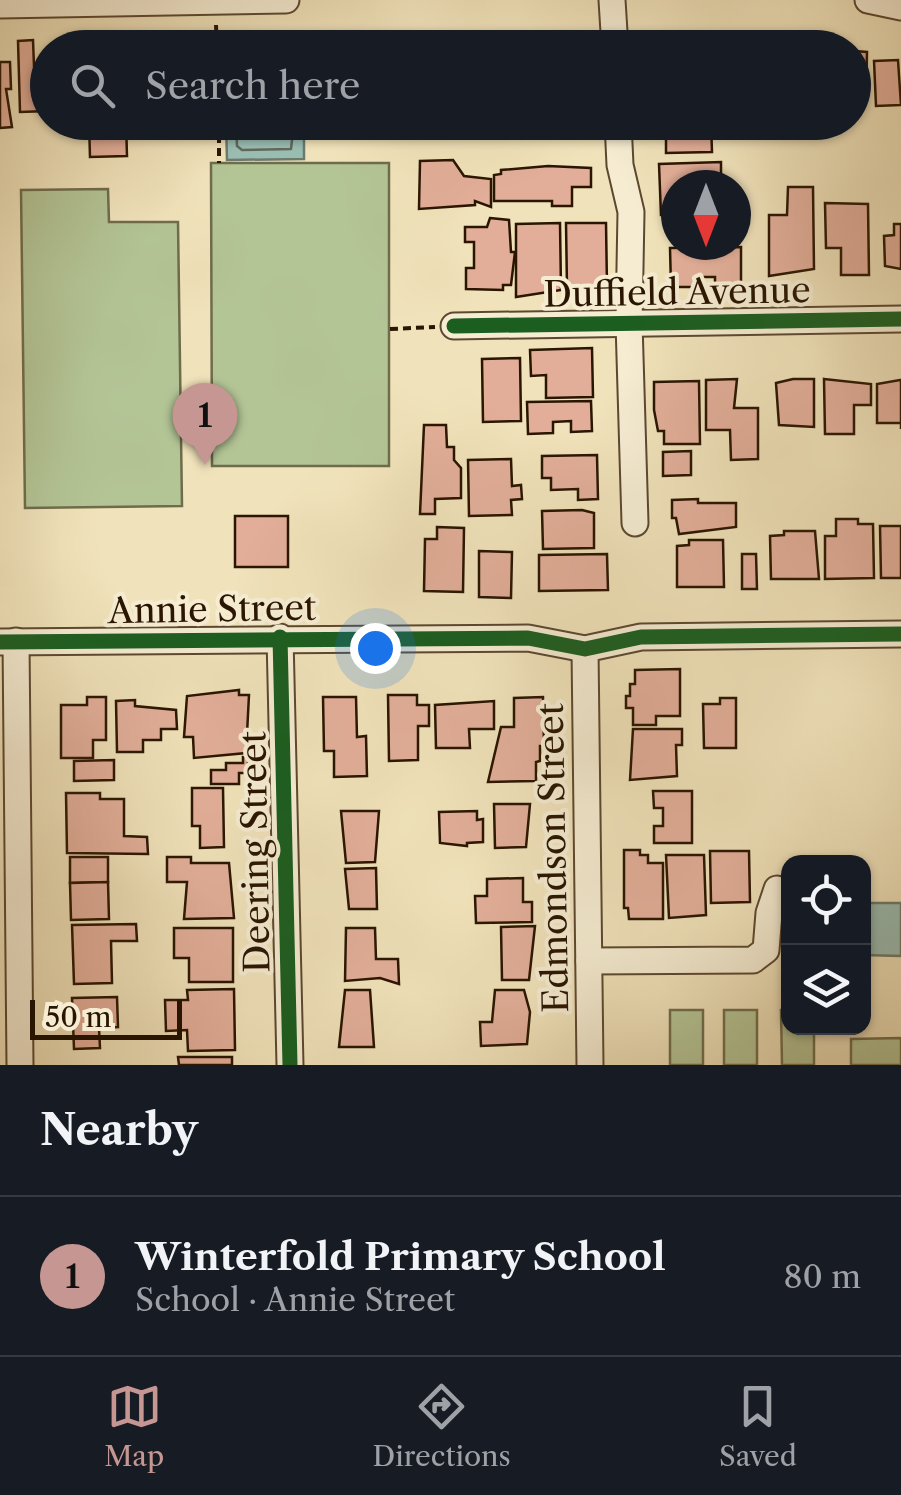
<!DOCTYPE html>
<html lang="en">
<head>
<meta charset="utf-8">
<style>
	:root { --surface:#171b24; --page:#242831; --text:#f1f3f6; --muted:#9ea1a6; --line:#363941; --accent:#c59692 }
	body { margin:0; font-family:"Libre Caslon Text",serif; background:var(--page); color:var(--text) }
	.controls { position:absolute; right:30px; bottom:30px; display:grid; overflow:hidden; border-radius:20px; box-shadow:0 2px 8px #0004 }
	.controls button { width:90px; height:90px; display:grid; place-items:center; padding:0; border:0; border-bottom:2px solid var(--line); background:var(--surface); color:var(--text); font:50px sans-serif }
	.compass { position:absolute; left:661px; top:170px; width:90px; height:90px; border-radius:50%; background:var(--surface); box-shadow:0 2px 8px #0004; rotate:180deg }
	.scale { position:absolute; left:30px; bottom:25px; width:152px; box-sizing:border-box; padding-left:10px; border:5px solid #2a1501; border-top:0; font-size:28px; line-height:35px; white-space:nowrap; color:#2a1501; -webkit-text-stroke:8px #f5ecd2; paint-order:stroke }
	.you { position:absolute; left:375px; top:648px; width:35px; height:35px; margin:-25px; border:8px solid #fff; border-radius:50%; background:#1a73e8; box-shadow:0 0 0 15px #1a73e833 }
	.badge { display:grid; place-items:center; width:65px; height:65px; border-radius:50%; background:var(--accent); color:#111; font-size:32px; font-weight:700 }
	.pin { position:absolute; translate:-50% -82px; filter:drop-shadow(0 2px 5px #0008) }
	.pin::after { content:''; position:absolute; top:52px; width:35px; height:30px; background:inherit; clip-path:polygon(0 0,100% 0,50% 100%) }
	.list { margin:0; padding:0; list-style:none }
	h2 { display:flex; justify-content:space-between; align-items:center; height:130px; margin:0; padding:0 40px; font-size:42px }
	h2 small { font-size:32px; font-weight:400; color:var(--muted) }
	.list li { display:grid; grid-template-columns:65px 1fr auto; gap:30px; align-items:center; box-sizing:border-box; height:160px; padding:0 40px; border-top:2px solid var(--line) }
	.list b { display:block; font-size:38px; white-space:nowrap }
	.list p { margin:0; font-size:32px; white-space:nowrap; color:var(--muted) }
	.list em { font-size:32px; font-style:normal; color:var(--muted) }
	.icon { flex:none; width:55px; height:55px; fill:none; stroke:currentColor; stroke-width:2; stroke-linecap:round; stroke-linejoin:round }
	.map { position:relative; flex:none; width:901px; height:1065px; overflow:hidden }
	.search { position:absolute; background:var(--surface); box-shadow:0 2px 8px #0004; left:30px; right:30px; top:30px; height:110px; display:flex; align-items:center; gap:25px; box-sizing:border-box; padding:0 35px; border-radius:55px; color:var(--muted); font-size:38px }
	.sheet { height:290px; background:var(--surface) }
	nav { display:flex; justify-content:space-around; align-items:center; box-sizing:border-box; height:140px; border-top:2px solid var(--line); background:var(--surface); font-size:28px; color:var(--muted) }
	nav a { display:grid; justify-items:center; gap:5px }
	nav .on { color:var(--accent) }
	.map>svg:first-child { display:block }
	.green { fill:#b3c495; stroke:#6e6c4b; stroke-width:2.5 }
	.water { fill:#9abdb2; stroke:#6d7a6b; stroke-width:2.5 }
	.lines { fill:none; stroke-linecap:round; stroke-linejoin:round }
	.shore { stroke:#62695a; stroke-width:2.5 }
	.building { fill:#e2ae99; stroke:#2a1501; stroke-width:2.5 }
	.minor-casing { stroke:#5c482f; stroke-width:29 }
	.path { stroke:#2a1501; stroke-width:4; stroke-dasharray:8 5; stroke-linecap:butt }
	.minor { stroke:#f5ecd2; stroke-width:25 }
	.cycleway-casing { stroke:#f5ecd2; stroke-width:21 }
	.cycleway { stroke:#1b5e20; stroke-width:15 }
	.labels { text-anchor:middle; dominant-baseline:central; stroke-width:8; stroke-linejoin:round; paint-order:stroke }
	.street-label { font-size:35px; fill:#2a1501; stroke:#f5ecd2 }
</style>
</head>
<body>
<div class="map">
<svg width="901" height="1065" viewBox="0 0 901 1065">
	<rect width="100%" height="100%" fill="#f0e2ba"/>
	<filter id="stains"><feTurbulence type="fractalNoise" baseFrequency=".002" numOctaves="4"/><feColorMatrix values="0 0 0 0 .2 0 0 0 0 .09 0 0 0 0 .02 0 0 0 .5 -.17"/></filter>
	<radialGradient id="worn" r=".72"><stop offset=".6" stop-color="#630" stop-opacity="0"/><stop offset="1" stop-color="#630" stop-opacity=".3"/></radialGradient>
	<!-- green -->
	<g class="green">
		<path d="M389,163v303h-177l-1,-303z"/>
		<path d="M108,189l1,33h69l4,284 -157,2 -4,-318z"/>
		<rect x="670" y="1010" width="33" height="55"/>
		<rect x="724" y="1010" width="33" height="55"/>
		<path d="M781,1010h7v18h26v37h-32z"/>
		<path d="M901,1038v27h-50v-26z"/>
	</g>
	<!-- water -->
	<g class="water">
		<path d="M226,123h78v36l-77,1z"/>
		<path d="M864,903h37v53l-37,-1z"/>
	</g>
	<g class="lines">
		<!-- shore -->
		<path class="shore" d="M236,122l1,24 5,4 49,-1 3,-27"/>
	</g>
	<!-- building -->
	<g class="building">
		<path d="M661,37h19v7l19,4h-37z"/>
		<path d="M33,40l1,26h14v45l-28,1 -2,-71z"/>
		<path d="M854,51l13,1 -1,45h-12z"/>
		<path d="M898,60l3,45 -25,1 -2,-45z"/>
		<path d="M0,62h10l1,27h-5l6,38 -12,1z"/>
		<path d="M89,122h37l1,34 -37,1z"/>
		<path d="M666,122h45l1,30 -46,1z"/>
		<path d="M453,160l11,16 27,3v28l-16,-6v4l-56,4 1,-48z"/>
		<path d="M721,162v23h-45v30h-15l-2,-51z"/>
		<path d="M548,166l43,2v19h-19v19h-20v-5h-58v-26l7,-1v-4z"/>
		<path d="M788,187h25l1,82 -45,7v-61h18z"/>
		<path d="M825,203l43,1 1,71h-28v-27h-15z"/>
		<path d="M490,218l19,2 2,32h4l-4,33h-8v5l-37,-1v-21h8v-26h-9v-15h22z"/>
		<path d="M560,223l1,67 -45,7v-73z"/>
		<path d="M566,223h40l1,64 -40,1z"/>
		<path d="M894,224h7v45l-16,-3 -1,-30 10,-1z"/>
		<path d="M741,247v39h-26v-9h-19v10h-25l-1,-39z"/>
		<path d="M592,348l1,49 -47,1v-23l-15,1 -1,-26z"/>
		<path d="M520,358l1,63 -38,1 -1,-63z"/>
		<path d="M737,379l-3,29h24v51l-27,1 -1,-30h-24v-50z"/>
		<path d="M793,379h21v48l-35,-2 -3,-42z"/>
		<path d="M824,379l47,5v21h-17v29h-29z"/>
		<path d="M900,380h1v49v-6h-24v-39z"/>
		<path d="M699,381l1,63h-36v-13h-6l-4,-21v-28z"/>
		<path d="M591,401l1,30 -21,1v-11l-18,1v11l-25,1 -1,-32z"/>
		<path d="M424,425h22l1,22h7v13l7,8v30l-26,1v15h-15z"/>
		<path d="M691,451v24l-28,1v-24z"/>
		<path d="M597,455l1,44 -20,1v-11l-27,1v-12h-9v-22z"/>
		<path d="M511,459l1,27 9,-1 1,14 -11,1 1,15 -43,1 -1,-56z"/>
		<path d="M698,499v4h38v24l-57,7 -3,-16h-4v-18z"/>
		<path d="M582,510l12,3v35l-51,1 -1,-38z"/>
		<rect x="235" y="516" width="53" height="51"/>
		<path d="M836,519h22v5h15l1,54 -49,1v-43h11z"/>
		<path d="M880,526h21v52h-20z"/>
		<path d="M437,527l27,1 -1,64 -39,-1 1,-52h12z"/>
		<path d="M784,531h31l4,48h-48l-1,-43 14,-1z"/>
		<path d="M689,540h34l1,47h-47v-41l12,-1z"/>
		<path d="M479,551l33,1 -1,46 -32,-1z"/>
		<path d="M607,554l1,36 -69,1v-36z"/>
		<path d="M742,554h14l1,35h-15z"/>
		<path d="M680,669v47h-24v9h-23v-17h-7v-12h4v-12h5v-14z"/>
		<path d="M239,690v5h10l-3,58 -52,5 -1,-21h-9l3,-41z"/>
		<path d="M388,695h29v10h12v21h-11v34l-29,1z"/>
		<path d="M87,697h19v43h-13v18h-32v-53h26z"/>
		<path d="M323,697h33l1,40 9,-1 1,40 -33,1v-26h-10z"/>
		<path d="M543,697l1,49h-4v15l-4,1v19l-48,1 13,-55h13v-29z"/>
		<path d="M720,698h16v50h-32l-1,-44h17z"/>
		<path d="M135,700v6l41,4 1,19h-16v11h-18v12h-26l-1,-51z"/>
		<path d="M494,701v28h-25l1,19h-34l-1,-43z"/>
		<path d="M633,729h49v16h-6l1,31 -47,4z"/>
		<path d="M243,757h10v6h-5v10h-9v11h-28v-14h15v-7h17z"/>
		<path d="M114,760v20l-40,1v-20z"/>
		<path d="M192,788h31l1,59 -24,1v-22h-8z"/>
		<path d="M653,791h39v52h-38v-17h9v-18h-9z"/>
		<path d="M66,793h34v6h24v37l23,1 1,17 -81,-1z"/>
		<path d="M494,804h36l-4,43 -31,1z"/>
		<path d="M341,811h38l-4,51 -29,1z"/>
		<path d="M477,811v9l6,-1v23l-16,1v3l-27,-3 -1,-31z"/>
		<path d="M624,850h16v5h8v8h15v56h-34l-1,-11h-4z"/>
		<path d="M710,851h39l1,51 -39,1z"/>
		<path d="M666,855h38l2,60 -37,3z"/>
		<path d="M70,857h38v25l-38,1z"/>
		<path d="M167,857h24v6h38l5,55 -50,1 3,-37h-20z"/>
		<path d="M376,868l1,41h-28l-4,-40z"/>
		<path d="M523,878v24h9v20l-56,1 -1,-27h12v-17z"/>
		<path d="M108,882l1,37 -38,1 -1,-37z"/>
		<path d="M136,924l1,17h-26l1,42 -38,1 -2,-59z"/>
		<path d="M535,926l-6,54h-27l-1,-53z"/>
		<path d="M174,928h59v54h-44v-24h-15z"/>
		<path d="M346,928h29l1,31h22l1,25 -19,-6 -35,3z"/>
		<path d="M234,989l1,61 -47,1 -1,-21 -21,1 -1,-31h23l-1,-10z"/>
		<path d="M345,990h25l4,57h-35z"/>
		<path d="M495,990h29l6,22 -3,32 -46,2 -1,-24h12z"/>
		<path d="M117,997l1,30 -19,1 1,20 -26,1 -2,-51z"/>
		<path d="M178,1057h54v8h-53z"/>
	</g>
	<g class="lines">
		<!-- minor casing -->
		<g class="minor-casing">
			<g id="minor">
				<path d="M612,0l3,48"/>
				<path d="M868,0l33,7"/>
				<path d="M0,5l286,-5"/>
				<path d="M618,122l2,43 11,47 -2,111 6,200"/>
				<path d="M454,326l447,-7"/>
				<path d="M280,637l10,428"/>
				<path d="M16,641l4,424"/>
				<path d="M0,642l528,-4 57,11 56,-12 260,-3"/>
				<path d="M585,649l5,416"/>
				<path d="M589,961l164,-1 13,-10 3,-37 8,-24"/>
			</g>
		</g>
		<!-- path -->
		<g class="path">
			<path d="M216,25l1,23"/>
			<path d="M219,122v41"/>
			<path d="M390,329l45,-2"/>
		</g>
		<!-- minor -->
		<use href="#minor" class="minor"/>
		<!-- cycleway casing -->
		<g class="cycleway-casing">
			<g id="cycleway">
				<path d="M454,326l447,-7"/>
				<path d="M280,637l10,428"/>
				<path d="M0,642l528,-4 57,11 56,-12 260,-3"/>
			</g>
		</g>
		<!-- cycleway -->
		<use href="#cycleway" class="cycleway"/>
	</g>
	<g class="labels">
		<!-- street labels -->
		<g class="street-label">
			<text transform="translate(677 292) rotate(-1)">Duffield Avenue</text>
			<text transform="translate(212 609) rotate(-1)">Annie Street</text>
			<text transform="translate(255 852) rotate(-91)">Deering Street</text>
			<text transform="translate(553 858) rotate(-91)">Edmondson Street</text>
		</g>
	</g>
	<rect width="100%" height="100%" filter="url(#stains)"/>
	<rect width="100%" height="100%" fill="url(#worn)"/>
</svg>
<div class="controls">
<button><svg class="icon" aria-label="locate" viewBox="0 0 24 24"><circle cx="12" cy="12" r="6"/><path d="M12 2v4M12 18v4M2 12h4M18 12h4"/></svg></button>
<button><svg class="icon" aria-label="layers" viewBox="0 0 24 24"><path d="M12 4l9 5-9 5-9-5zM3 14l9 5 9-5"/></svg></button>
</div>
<svg class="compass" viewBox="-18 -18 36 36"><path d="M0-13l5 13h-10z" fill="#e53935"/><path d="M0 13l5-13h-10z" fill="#9ea1a6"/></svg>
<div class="scale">50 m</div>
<div class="you"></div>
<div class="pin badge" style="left:205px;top:465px">1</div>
<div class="search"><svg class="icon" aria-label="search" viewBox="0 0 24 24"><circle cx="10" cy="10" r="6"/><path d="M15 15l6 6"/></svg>Search here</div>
</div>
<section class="sheet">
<h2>Nearby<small></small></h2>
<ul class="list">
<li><span class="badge">1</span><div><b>Winterfold Primary School</b><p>School · Annie Street</p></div><em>80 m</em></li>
</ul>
</section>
<nav>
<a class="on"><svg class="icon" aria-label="map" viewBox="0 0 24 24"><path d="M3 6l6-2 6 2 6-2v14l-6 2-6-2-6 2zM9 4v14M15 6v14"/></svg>Map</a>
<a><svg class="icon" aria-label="directions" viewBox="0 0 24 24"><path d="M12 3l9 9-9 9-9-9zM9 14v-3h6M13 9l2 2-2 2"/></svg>Directions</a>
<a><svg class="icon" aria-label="saved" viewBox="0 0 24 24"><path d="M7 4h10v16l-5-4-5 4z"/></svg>Saved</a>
</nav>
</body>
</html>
